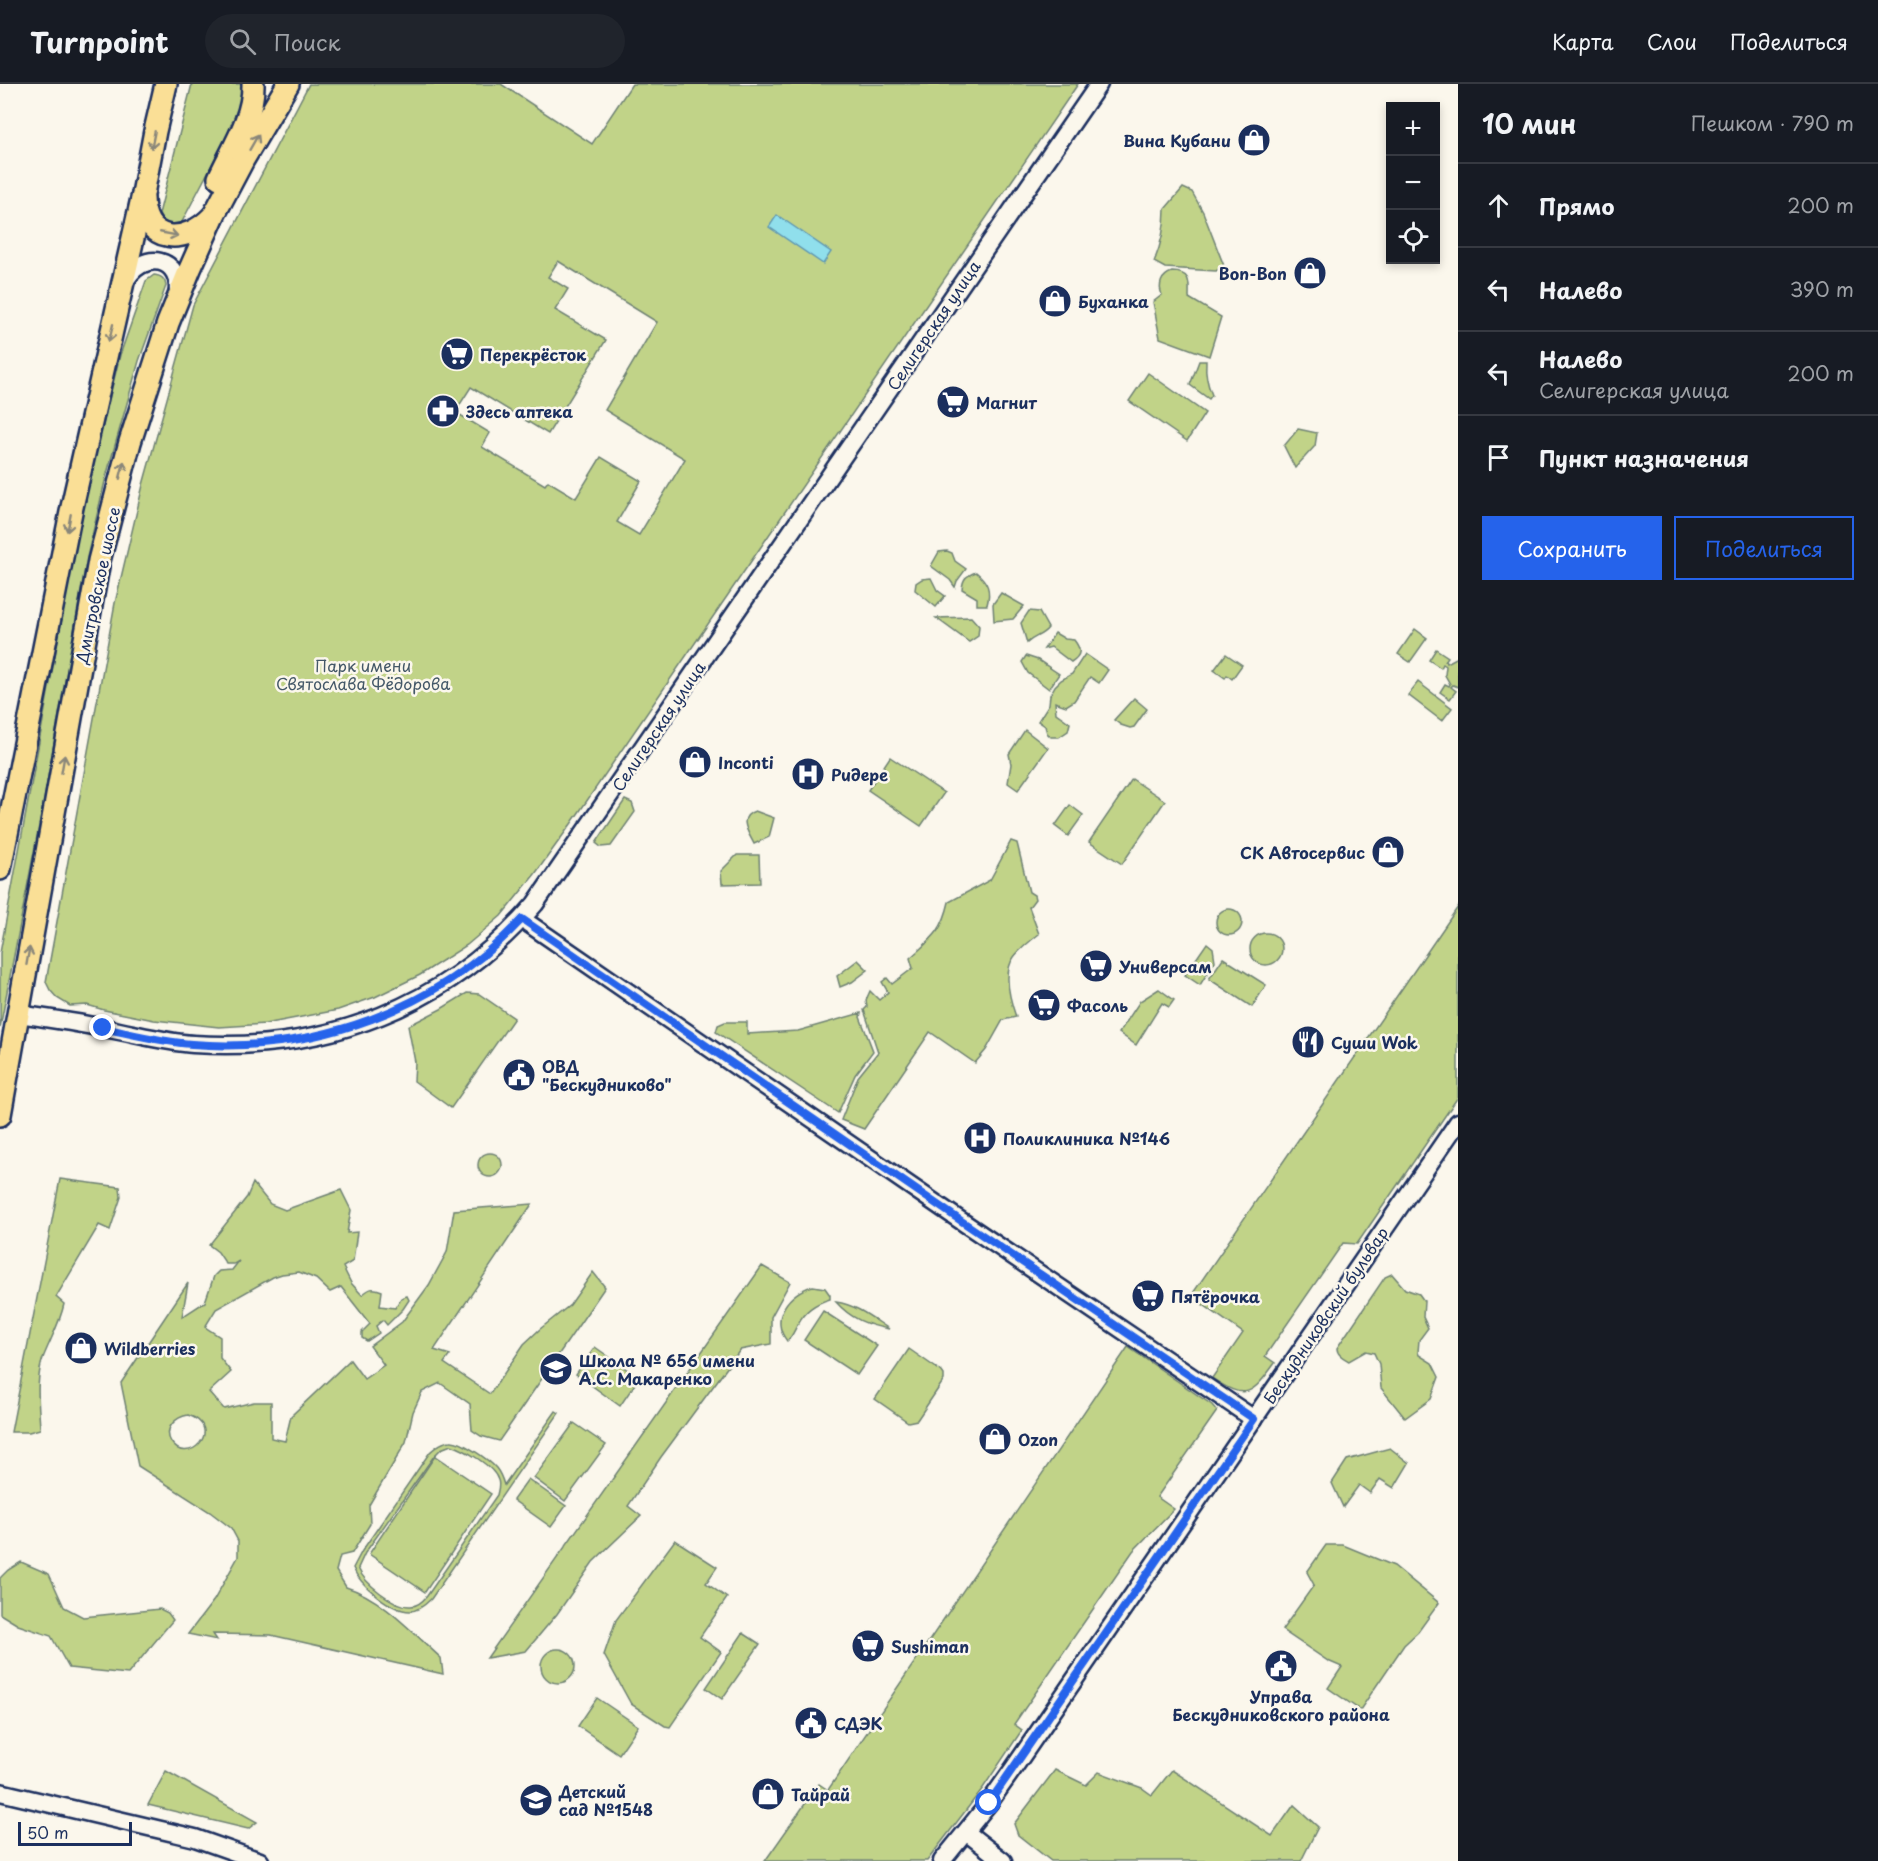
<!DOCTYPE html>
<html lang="ru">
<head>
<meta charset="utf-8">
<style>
	:root { --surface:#171b24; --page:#20242c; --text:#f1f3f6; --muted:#9ea1a6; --line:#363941; --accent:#2563eb }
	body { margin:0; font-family:"Playpen Sans",sans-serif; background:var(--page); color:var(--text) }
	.controls { position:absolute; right:18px; top:18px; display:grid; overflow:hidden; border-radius:0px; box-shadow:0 3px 9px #0003 }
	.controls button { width:54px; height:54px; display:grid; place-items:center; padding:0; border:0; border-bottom:2px solid var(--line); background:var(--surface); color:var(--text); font:30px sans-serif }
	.scale { position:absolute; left:18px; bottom:15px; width:114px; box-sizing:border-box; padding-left:6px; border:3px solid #1b2f5e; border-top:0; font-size:16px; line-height:21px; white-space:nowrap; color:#1b2f5e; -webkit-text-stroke:4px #fbf7ec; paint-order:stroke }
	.stop { position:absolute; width:18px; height:18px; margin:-14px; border:4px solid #2563eb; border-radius:50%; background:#fff }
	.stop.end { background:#2563eb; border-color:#fff; box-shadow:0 2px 6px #0008 }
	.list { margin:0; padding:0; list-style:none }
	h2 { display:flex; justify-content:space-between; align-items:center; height:78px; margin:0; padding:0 24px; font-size:26px }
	h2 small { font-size:20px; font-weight:400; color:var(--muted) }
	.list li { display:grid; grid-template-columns:39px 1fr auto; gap:18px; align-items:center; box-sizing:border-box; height:84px; padding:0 24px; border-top:2px solid var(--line) }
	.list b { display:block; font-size:22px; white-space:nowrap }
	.list p { margin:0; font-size:20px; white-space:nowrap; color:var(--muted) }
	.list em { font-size:20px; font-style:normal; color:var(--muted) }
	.actions { display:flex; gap:12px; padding:18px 24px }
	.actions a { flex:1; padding:14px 0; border:2px solid var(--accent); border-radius:0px; text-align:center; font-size:21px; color:var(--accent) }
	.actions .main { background:var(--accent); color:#fff }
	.icon { flex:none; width:33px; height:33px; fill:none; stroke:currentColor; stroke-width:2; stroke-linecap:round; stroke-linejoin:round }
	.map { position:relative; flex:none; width:1458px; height:1777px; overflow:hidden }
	header { display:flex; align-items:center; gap:36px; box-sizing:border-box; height:84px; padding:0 30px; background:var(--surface); border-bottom:2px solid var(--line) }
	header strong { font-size:28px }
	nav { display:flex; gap:33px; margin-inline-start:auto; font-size:21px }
	.search { width:420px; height:54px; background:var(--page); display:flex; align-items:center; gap:15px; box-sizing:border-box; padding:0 21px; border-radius:33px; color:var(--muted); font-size:22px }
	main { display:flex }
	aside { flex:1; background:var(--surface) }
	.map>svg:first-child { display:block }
	.green { fill:#c1d388; stroke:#6e8173; stroke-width:1.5; fill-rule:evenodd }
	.water { fill:#90dfec; stroke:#6199b3; stroke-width:1.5 }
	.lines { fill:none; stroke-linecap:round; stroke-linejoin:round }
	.minor-casing { stroke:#1b2f5e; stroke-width:21 }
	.major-casing { stroke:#1b2f5e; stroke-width:26 }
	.minor { stroke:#fbf7ec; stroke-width:16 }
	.major { stroke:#fadf96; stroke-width:21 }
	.oneway { stroke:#8a877a }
	.route { stroke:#2563eb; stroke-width:8 }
	.labels { text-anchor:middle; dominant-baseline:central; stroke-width:5; stroke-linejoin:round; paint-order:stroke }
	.poi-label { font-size:16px; font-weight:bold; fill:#1b2f5e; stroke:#fbf7ec; text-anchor:start }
	.street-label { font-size:16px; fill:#1b2f5e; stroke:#fbf7ec }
	.park-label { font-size:16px; fill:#445868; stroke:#fbf7ec }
</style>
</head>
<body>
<header>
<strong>Turnpoint</strong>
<div class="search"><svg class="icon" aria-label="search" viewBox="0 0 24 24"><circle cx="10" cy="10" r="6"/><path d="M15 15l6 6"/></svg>Поиск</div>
<nav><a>Карта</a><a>Слои</a><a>Поделиться</a></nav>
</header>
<main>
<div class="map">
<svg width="1458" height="1777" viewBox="0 0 1458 1777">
	<rect width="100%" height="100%" fill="#fbf7ec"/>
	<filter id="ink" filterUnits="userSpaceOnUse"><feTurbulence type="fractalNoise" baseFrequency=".0167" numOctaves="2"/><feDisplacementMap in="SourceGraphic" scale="12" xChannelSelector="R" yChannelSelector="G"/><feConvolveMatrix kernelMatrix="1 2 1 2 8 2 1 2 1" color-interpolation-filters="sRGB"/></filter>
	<g filter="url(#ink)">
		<!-- green -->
		<g class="green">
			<path d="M192,0h52l-4,27 -56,107 -2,4 -10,4 -9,-3 -4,-9z"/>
			<path d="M309,0h192l91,60 40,-60h446l-507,740 -36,50 -34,42 -34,29 -47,30 -45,22 -37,13 -73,14 -46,3 -65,-7 -50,-10 -17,-5 -17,1 -13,-8 -7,-8 -4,-8 69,-379 28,-118 50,-180zM558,177l99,61 -52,88 80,49 -46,76 -22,-13 24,-41 -40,-24 -25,41 -28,-17 -3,4 -63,-38 8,-14 -35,-21 16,-25 77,47 58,-94 -51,-30 13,-21 -20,-12z"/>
			<path d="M1183,104l9,4 11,20 21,54 -8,5 -51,-3 -11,-6c7,-17 11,-34 11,-53z"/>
			<path d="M1172,188c20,0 17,12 17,26l32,19 -12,39 -49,-18 -7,-36 9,-7c-4,-10 -1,-19 10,-23z"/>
			<path d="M154,191c8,1 11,4 12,11l-27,75 -33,116 -19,80 -44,248 -43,223v-75l74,-400 18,-84 28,-114 26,-74z"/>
			<path d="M1199,277h7c-1,12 1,23 6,34l-3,4 -19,-14z"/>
			<path d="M1148,289l57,40 -18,28 -58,-40z"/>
			<path d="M1298,345l19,4 -2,13 -20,22 -11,-22z"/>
			<path d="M947,467l5,2 3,8 11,8 -9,12 -2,6 -5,-7 -19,-14 8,-14z"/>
			<path d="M976,488c12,10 15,18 11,33h-10v-7l-15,-9c1,-11 4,-13 14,-17z"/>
			<path d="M931,494l6,12 8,6 -9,11 -21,-17 1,-7 6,-4z"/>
			<path d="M1001,509l23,13 -11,13 -19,2 -1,-17z"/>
			<path d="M1029,527l10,1 9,16c-6,8 -14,8 -21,15l-6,-20z"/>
			<path d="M971,533l8,9 -1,10 -9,6 -33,-24z"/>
			<path d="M1415,545l12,9 -17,24 -12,-8z"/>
			<path d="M1055,549l10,6 9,1c7,9 8,15 -3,22l-20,-15 -7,2z"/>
			<path d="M1436,565l12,8 -3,4 2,2 11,-6v30l-5,-2 -2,2 5,4 -6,8 -10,-7 5,-8 4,2 1,-2 -5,-9 1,-9 -3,-2 -2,4 -12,-8z"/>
			<path d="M1085,570l23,16 -9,13 -9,-6 -16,24 -8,5 -11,-4 1,11 14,10 -2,8 -9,6h-8l-4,-4 -2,-7 -7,-5 11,-17 1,-9 5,-9 6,-6 11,-6z"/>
			<path d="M1226,570l16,11 -10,14 -5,-4 -2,3 -11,-8z"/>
			<path d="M1026,572l12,4 21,14 -10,15 -21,-16 -6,-11z"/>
			<path d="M1418,598l34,26 -10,13 -34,-26z"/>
			<path d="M1134,614l13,11 -13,18 -4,1 -9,-3 -7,-5z"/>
			<path d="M1025,646l23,18 -30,42 -10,-7 3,-19 -2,-10z"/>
			<path d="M890,673l54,36 -23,33 -53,-36z"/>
			<path d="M1132,695l33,22 -43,63 -33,-22z"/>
			<path d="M625,716l7,3 3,9 -24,34 -10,1 -5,-4z"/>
			<path d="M1070,721l13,10 -15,21 -13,-10z"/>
			<path d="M755,727l19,7 -5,19 -15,7c-6,-12 -17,-27 1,-33z"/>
			<path d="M1011,757l6,2 12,49 5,3 1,4 -6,8 10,27c-9,7 -18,14 -25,23 -12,16 -4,43 2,60l-13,3 -17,30 -11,13 -45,-31 -66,97 -23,-9 17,-43 20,-25 -14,-42 3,-3 -1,-7 4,-9 9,9 9,-8 -6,-10 5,-4 5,6 21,-16 -3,-10c22,-20 32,-25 39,-56l41,-22z"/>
			<path d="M737,771h22l1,28 -38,1 -1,-13z"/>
			<path d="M1458,823v190l-101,147 -14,-1 -78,113 10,7c-23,32 -29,38 -63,15l31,-45 -52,-37z"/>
			<circle cx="1229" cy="838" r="13"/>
			<circle cx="1266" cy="865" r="16"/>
			<path d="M1207,859l6,5 2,13 -15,24 -15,-10z"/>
			<path d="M1223,874l43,27 -14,22 -43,-28z"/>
			<path d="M858,876l10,10 -16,12 -12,5 -3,-11z"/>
			<path d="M1159,905l15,11 -5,7 -7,-4 -26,42 -17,-12 21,-32z"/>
			<path d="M467,909l12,1 35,24 -63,90 -37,-27 1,-19 -7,-36 33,-17z"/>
			<path d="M861,929l-1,4 13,34 -18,24 -17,38 -122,-81 2,-7 7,-3h22v12l51,-3z"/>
			<circle cx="490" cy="1081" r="12"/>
			<path d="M60,1095l60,8 1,10 -11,33 -11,-5 -43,72 8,7c-4,19 -14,36 -21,54 -8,23 -4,47 -3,71l-11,3h-18z"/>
			<path d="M253,1099l17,21 15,6 56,-20 10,20 -4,23 10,-1 -4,29 -10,6 8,16 11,12c8,-7 10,-8 20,-4l-2,15 15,2 6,-10 6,-2 2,4 -6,9 -16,16 -4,-5 -7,6 3,7 -12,8 -5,-3v-6l8,-8 -29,-37 -11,5 -14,-13 -17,-7 -17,2 -9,3 -57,32 -11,18 15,10v21l11,14 -22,20 15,17 30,-7h17v36l14,3 6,-25 59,-56 14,19 20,-14 -14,-19 32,-24 27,-37 18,-33 7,-42 78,-6 -98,146 16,5 -6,8 46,31 34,-50 16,-15 30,-24 23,-33 12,15 -106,154 -18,-5 -9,-6 -2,-26 -30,-21 -18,9 -9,20 -7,30 -37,63 1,19 -18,29 -12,3 -4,15 10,16c36,11 67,46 95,71l2,16 -172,-39 -58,-1 4,6 -29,-6 26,-34 24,-43v-16l-7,-13 -21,-16 -72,-46 -17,-83 67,-100 -6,34 23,-15 9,-26 5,-5 13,-1 7,-9 -5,3h-8l-8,-12 -9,-7 38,-48zM188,1331c38,13 -1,53 -17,27 -8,-14 5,-25 17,-27z"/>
			<path d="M762,1182l28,16 -19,35v27l-31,6 -79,107 -33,49 13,10 -48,46 -36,52 -31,37 -39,7z"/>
			<path d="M1392,1190l13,15 14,5 5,7 -1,16 5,11 -9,12 -1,12 1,3 13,8 7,14 -8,22 -26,19 -24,-30 -2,-24 -5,-11 -8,-2 -17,10c-5,-3 -12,-6 -12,-13l48,-71z"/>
			<path d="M813,1202l12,2 5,7v4c-14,4 -26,12 -32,25 -4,6 -5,12 -11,17 -18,-23 2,-49 26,-55z"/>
			<path d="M836,1218c21,3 36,16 53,27 -22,-4 -38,-10 -53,-27z"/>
			<path d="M823,1227l54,35 -20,29 -53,-35z"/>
			<path d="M595,1263l44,31 -19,28 -44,-32z"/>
			<path d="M1128,1263l84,58 5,6 -60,86 17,12 -41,42 -119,173 8,6 -39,58 -56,73h-162l54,-77 9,6z"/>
			<path d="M909,1265l33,23 2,3v5l-27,40 -9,2 -33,-23z"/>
			<path d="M556,1327l3,2 -128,186c-6,6 -13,12 -21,12 -19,0 -50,-26 -57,-43l9,-17 68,-99c6,-5 13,-11 21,-11 10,-1 38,19 45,27 4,5 6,10 8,17zM451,1361c13,4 43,21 47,35 2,5 0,10 -1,15l-70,101c-4,5 -9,10 -16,10 -17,1 -47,-23 -53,-38l7,-15 69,-97 7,-7z"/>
			<path d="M574,1339l32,22 -41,56 -31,-23z"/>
			<path d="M1390,1364l19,15 -15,25 -14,-9 -10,14 -11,-8 -16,22 -11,-24 15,-23z"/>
			<path d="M435,1372l56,38 -66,98 -56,-38z"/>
			<path d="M528,1395l38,27 -15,21 -38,-27z"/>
			<path d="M675,1456l42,27 -11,16 21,15 -27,39 21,15 -51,75 -5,-1 -34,-22 -27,-49 12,-35z"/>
			<path d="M1326,1461h17l51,21 45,37 -21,29 -14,13 -44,65 -32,-22 14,-21 -14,-6 -46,-31 32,-45 -7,-13z"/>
			<path d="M21,1478l28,12 15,33 19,10 77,-8 8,4 5,7 -45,54 -59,-6 -18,-32 -33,-11 -18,-11v-36l8,-8z"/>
			<path d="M743,1549l17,11 -38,55 -16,-11z"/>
			<circle cx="558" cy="1582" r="17"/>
			<path d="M597,1614l41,28 -19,28 -41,-28z"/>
			<path d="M1055,1686l31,15 13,-13 43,16 10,7 20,-25 100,66 22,-31 24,22 -17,34h-250l-33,-26 -4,-11z"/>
			<path d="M166,1687l91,51 -9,7 -100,-24z"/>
		</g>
		<!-- water -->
		<path class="water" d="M777,131l54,37 -8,12 -54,-37z"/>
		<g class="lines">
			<!-- minor casing -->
			<g class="minor-casing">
				<g id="minor">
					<path d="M124,200c17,-36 61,-28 53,14"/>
					<path d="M522,835l432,297 300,203"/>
					<path d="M18,930c28,4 57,8 85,14 30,5 60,14 90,16 134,9 254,-38 342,-140l564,-820"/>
					<path d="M0,1708l195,46 65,23"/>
					<path d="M966,1748l37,29"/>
					<path d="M942,1777l47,-58 24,-34 445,-647"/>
				</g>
			</g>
			<!-- major casing -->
			<g class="major-casing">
				<g id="major">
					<path d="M219,94c13,-29 35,-61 34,-94"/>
					<path d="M143,114c1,47 43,47 70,18"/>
					<path d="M0,785l72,-362 71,-313 12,-63 11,-47"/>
					<path d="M0,1031l99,-554 31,-119 38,-119 22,-54 25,-56 28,-53 45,-76"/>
				</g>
			</g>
			<!-- minor -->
			<use href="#minor" class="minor"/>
			<!-- major -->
			<use href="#major" class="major"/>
		</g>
		<!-- one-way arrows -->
		<defs><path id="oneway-shaft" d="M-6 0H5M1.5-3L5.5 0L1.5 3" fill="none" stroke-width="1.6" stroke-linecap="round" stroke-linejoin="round" transform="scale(1.5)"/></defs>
		<g class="oneway">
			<use href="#oneway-shaft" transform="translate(153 56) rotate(101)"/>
			<use href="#oneway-shaft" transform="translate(254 58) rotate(-60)"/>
			<use href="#oneway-shaft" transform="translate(169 150) rotate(11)"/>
			<use href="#oneway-shaft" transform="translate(111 249) rotate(103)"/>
			<use href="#oneway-shaft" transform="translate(122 386) rotate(-76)"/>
			<use href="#oneway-shaft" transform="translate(69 439) rotate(101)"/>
			<use href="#oneway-shaft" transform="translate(63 680) rotate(-80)"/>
			<use href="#oneway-shaft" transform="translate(28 872) rotate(-80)"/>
		</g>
	</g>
	<g class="lines" filter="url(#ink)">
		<!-- route -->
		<path class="route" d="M103,944c29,6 59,14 89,16 123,10 246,-35 330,-125l432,297 300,203 -265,384"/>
	</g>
	<!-- icons -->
	<defs>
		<g id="shop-disc" transform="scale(1.725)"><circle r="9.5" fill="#1b2f5e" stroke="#fbf7ec"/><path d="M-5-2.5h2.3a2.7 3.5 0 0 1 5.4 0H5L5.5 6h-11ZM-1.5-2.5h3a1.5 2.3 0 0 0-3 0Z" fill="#fff"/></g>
		<g id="supermarket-disc" transform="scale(1.725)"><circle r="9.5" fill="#1b2f5e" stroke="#fbf7ec"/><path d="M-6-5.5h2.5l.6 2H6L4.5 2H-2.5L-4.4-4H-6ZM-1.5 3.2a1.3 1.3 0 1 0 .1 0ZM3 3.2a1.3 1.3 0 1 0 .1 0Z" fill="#fff"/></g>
		<g id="pharmacy-disc" transform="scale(1.725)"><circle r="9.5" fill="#1b2f5e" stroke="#fbf7ec"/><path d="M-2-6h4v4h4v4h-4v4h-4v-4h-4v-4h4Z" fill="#fff"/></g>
		<g id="hospital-disc" transform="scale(1.725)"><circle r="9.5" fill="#1b2f5e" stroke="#fbf7ec"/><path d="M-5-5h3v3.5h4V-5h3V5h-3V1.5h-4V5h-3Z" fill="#fff"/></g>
		<g id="restaurant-disc" transform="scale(1.725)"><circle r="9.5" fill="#1b2f5e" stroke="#fbf7ec"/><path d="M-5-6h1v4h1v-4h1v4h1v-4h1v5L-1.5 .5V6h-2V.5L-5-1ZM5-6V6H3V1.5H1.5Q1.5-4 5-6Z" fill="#fff"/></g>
		<g id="civic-disc" transform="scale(1.725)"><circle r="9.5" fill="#1b2f5e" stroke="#fbf7ec"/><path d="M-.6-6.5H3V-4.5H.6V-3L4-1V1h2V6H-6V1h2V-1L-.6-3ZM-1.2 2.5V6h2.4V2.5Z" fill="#fff"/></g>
		<g id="school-disc" transform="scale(1.725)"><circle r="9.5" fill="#1b2f5e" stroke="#fbf7ec"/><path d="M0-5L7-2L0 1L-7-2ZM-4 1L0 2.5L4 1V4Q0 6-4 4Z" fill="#fff"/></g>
	</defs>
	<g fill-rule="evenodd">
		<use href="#shop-disc" x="1254" y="56"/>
		<use href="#shop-disc" x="1310" y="189"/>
		<use href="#shop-disc" x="1055" y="217"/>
		<use href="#supermarket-disc" x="457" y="270"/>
		<use href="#supermarket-disc" x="953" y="318"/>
		<use href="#pharmacy-disc" x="443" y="327"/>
		<use href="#shop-disc" x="695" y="678"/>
		<use href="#hospital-disc" x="808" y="690"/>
		<use href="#shop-disc" x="1388" y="768"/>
		<use href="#supermarket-disc" x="1096" y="882"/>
		<use href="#supermarket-disc" x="1044" y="921"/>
		<use href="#restaurant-disc" x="1308" y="958"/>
		<use href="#civic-disc" x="519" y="991"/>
		<use href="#hospital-disc" x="980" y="1054"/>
		<use href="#supermarket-disc" x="1148" y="1212"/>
		<use href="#shop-disc" x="81" y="1264"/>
		<use href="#school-disc" x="556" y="1285"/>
		<use href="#shop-disc" x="995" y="1355"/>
		<use href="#supermarket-disc" x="868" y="1562"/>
		<use href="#civic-disc" x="1281" y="1582"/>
		<use href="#civic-disc" x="811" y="1639"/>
		<use href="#shop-disc" x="768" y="1710"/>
		<use href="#school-disc" x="536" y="1716"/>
	</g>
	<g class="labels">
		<!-- poi labels -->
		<g class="poi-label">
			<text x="1231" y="56" text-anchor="end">Вина Кубани</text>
			<text x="1287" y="189" text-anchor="end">Bon-Bon</text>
			<text x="1078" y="217">Буханка</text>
			<text x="480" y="270">Перекрёсток</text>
			<text x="976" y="318">Магнит</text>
			<text x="466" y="327">Здесь аптека</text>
			<text x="718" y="678">Inconti</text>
			<text x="831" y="690">Ридере</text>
			<text x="1365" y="768" text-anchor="end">СК Автосервис</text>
			<text x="1119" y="882">Универсам</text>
			<text x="1067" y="921">Фасоль</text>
			<text x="1331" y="958">Суши Wok</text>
			<text x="542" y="982">ОВД<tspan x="542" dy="18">"Бескудниково"</tspan></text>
			<text x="1003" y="1054">Поликлиника №146</text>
			<text x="1171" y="1212">Пятёрочка</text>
			<text x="104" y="1264">Wildberries</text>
			<text x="579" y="1276">Школа № 656 имени<tspan x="579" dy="18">А.С. Макаренко</tspan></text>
			<text x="1018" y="1355">Ozon</text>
			<text x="891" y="1562">Sushiman</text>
			<text x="1281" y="1612" text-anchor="middle">Управа<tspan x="1281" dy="18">Бескудниковского района</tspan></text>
			<text x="834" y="1639">СДЭК</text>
			<text x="559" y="1707">Детский<tspan x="559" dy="18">сад №1548</tspan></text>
			<text x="791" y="1710">Тайрай</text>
		</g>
		<!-- street labels -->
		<g class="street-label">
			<text transform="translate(933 241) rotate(-56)">Селигерская улица</text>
			<text transform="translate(97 501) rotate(-78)">Дмитровское шоссе</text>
			<text transform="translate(658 642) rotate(-56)">Селигерская улица</text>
			<text transform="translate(1325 1231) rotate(-56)">Бескудниковский бульвар</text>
		</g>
		<!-- park labels -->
		<g class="park-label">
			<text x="363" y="581">Парк имени<tspan x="363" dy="18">Святослава Фёдорова</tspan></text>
		</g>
	</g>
</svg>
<div class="controls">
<button>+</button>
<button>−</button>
<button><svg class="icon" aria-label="locate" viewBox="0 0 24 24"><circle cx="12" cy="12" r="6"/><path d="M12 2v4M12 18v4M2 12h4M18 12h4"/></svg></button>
</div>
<div class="scale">50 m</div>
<div class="stop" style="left:989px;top:1719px"></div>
<div class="stop end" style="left:103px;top:944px"></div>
</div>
<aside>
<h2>10 мин<small>Пешком · 790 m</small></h2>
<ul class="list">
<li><svg class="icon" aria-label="ahead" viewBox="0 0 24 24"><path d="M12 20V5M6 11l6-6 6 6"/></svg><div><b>Прямо</b></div><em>200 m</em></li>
<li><svg class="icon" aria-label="left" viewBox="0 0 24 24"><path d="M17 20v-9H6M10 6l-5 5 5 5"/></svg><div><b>Налево</b></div><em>390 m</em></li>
<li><svg class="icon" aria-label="left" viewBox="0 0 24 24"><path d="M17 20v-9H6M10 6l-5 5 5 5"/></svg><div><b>Налево</b><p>Селигерская улица</p></div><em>200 m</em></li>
<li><svg class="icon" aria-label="arrive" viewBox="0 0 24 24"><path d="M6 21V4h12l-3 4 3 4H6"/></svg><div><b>Пункт назначения</b></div></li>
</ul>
<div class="actions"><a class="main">Сохранить</a><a>Поделиться</a></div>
</aside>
</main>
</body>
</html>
